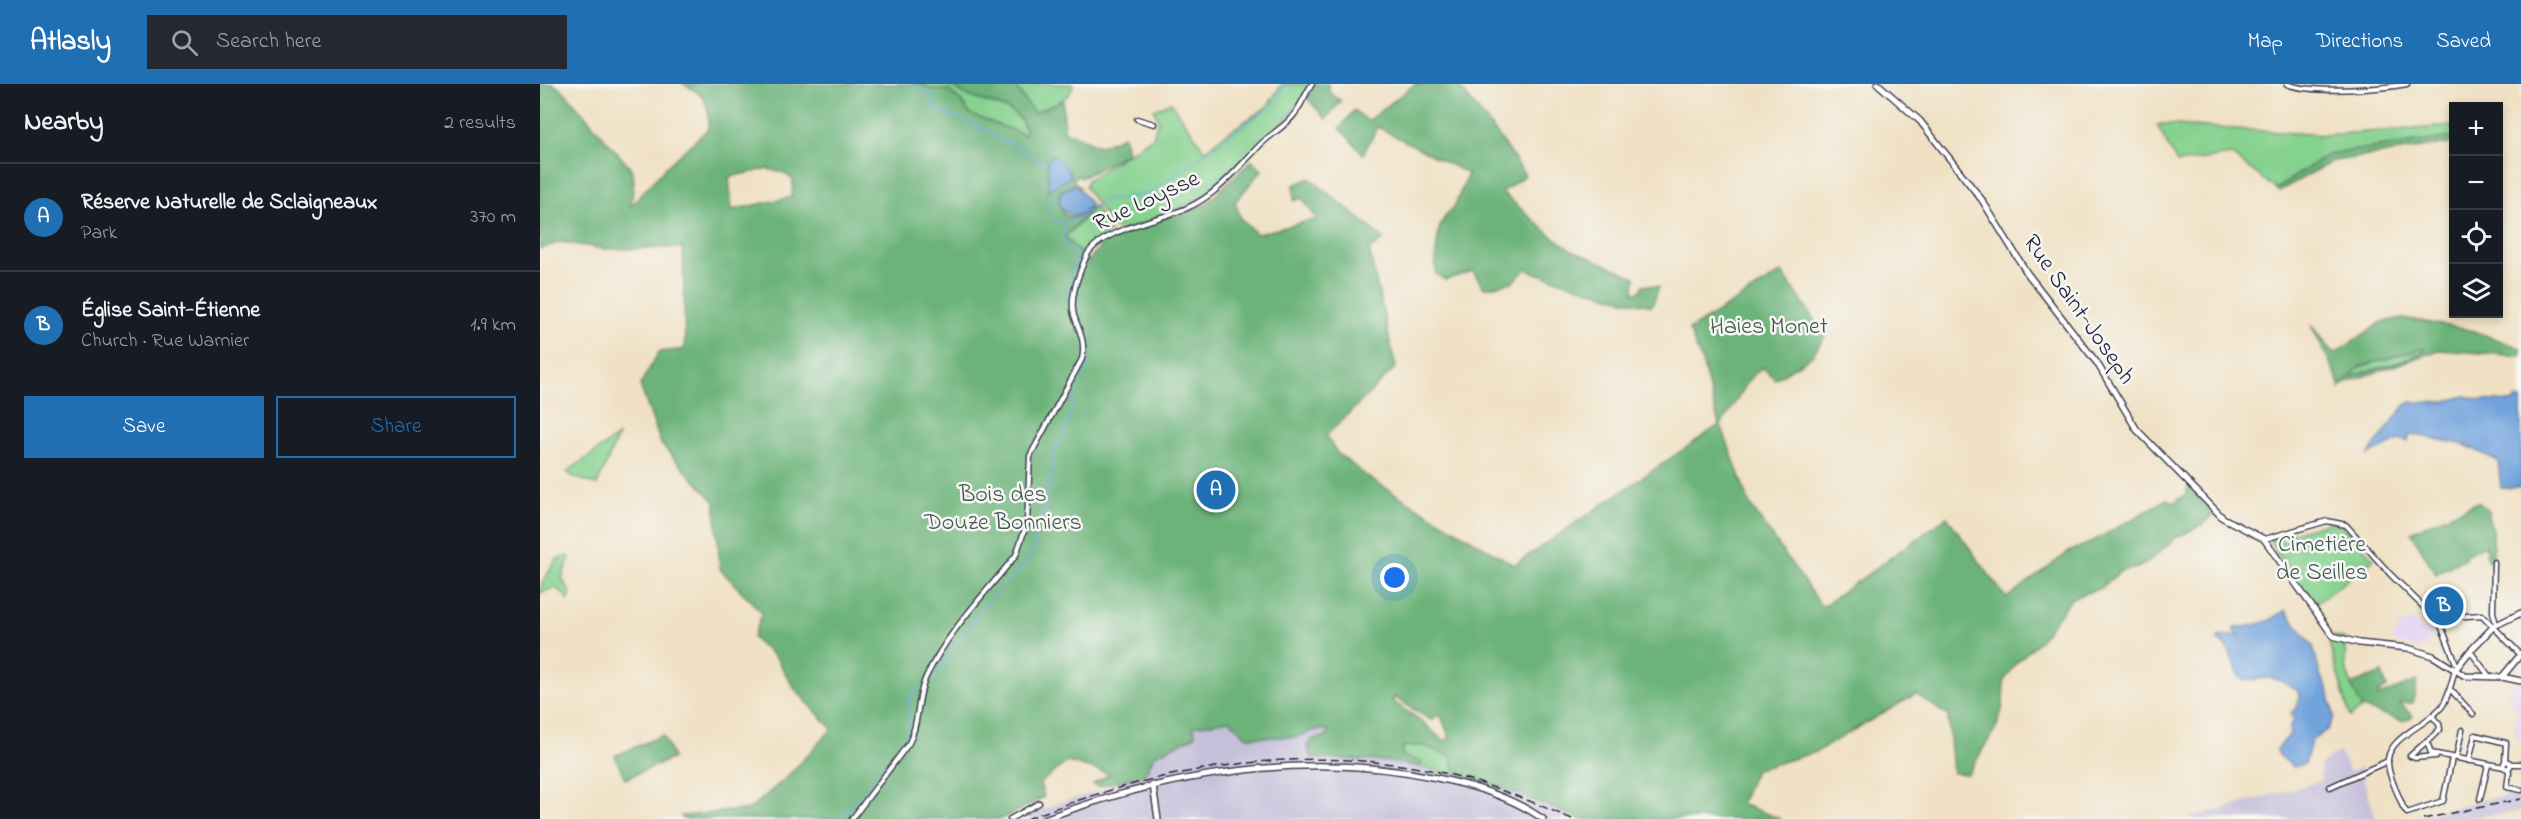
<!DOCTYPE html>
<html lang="en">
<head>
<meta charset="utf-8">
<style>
	:root { --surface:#171b24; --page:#242831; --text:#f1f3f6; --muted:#9ea1a6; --line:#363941; --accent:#1f6fb2 }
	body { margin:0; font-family:"Indie Flower",sans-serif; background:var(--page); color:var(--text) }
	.controls { position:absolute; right:18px; top:18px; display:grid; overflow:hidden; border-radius:0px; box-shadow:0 3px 9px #0003 }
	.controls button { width:54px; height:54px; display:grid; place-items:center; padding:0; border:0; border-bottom:2px solid var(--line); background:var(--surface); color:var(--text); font:30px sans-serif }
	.you { position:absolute; left:855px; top:494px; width:21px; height:21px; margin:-15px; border:4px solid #fff; border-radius:50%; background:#1a73e8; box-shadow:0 0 0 9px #1a73e833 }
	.badge { display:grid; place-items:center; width:39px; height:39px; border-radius:50%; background:var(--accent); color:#fff; font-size:20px; font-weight:700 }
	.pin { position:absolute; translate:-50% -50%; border:3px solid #fff; box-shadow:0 2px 6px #0006 }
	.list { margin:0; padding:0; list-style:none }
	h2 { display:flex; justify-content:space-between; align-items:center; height:78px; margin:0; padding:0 24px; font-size:26px }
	h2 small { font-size:20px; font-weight:400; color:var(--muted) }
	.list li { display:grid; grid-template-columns:39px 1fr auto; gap:18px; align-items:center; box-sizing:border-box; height:108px; padding:0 24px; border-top:2px solid var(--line) }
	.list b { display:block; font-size:22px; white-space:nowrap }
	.list p { margin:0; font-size:20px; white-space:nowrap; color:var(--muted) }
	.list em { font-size:20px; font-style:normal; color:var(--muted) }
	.actions { display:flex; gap:12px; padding:18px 24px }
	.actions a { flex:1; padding:14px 0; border:2px solid var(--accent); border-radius:0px; text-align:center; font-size:21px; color:var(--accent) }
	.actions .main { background:var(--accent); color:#fff }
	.icon { flex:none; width:33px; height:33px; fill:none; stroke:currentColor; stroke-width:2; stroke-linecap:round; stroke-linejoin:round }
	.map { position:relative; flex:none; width:1981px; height:735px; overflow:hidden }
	header { display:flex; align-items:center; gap:36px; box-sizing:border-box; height:84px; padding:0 30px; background:var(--accent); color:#fff }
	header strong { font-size:28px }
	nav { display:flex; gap:33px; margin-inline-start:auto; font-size:21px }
	.search { width:420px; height:54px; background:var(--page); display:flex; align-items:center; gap:15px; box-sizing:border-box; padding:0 21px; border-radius:0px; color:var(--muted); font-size:22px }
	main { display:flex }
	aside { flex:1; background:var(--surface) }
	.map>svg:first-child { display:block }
	.built { fill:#e3d3f2 }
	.industrial { fill:#c6c0da }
	.green { fill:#85d18e; stroke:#547a64; stroke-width:1.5 }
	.forest { fill:#6cb379; stroke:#476a5a; stroke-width:1.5; fill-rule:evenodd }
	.water { fill:#71a3dd; stroke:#4a628c; stroke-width:1.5 }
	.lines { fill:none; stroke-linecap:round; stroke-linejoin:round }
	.stream { stroke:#71a3dd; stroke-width:1.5 }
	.minor-casing { stroke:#413f50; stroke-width:7 }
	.tertiary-casing { stroke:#413f50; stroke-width:8 }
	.minor { stroke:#fff; stroke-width:4 }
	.tertiary { stroke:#fff; stroke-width:5 }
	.rail { stroke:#22223b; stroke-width:1.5; stroke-dasharray:9 4.5; stroke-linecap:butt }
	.labels { text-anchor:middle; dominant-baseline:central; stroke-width:5; stroke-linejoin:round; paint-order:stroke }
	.street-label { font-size:24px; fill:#22223b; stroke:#f6f6f2 }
	.park-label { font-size:24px; fill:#405754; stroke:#f6f6f2 }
</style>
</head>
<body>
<header>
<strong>Atlasly</strong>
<div class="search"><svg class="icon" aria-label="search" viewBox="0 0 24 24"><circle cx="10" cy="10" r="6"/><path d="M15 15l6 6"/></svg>Search here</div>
<nav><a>Map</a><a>Directions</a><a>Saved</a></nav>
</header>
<main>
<aside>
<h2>Nearby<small>2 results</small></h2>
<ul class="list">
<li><span class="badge">A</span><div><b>Réserve Naturelle de Sclaigneaux</b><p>Park</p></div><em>370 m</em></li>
<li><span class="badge">B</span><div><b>Église Saint-Étienne</b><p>Church · Rue Warnier</p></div><em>1.9 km</em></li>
</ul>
<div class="actions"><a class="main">Save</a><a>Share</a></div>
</aside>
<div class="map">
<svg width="1981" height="735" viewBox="0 0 1981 735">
	<rect width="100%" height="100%" fill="#f6f6f2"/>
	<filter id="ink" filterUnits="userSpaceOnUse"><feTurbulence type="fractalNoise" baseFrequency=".0167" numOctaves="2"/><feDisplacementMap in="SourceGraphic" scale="12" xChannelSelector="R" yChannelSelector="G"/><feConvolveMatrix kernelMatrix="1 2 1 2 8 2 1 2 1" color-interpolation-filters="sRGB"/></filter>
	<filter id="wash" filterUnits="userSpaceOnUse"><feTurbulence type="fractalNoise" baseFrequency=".008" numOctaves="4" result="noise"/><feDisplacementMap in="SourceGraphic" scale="24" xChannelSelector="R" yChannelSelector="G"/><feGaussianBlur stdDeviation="1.35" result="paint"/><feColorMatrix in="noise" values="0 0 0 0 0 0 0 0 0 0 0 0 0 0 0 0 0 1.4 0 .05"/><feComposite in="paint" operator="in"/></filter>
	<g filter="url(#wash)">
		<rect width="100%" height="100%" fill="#f0e1c4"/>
		<!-- built -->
		<g class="built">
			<path d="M1873,535l11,12 5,-4 3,4 8,-3 1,2 -20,19 -30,-8 11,-19 1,3z"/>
			<path d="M1972,598l9,2v56l-7,-3 3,-28 -9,-9z"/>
		</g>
		<!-- industrial -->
		<g class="industrial">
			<path d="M782,632l63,45 96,20 99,38h-562l50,-19 56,-16 -5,-21 36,-8 39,-19v-10l49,-9z"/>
			<path d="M1799,667l11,21 10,-5 16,52h-190l135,-38 -1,-16z"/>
			<path d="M1981,709v18l-62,8h-47l74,-20z"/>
		</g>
		<!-- green -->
		<g class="green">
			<path d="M382,0c7,0 16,0 24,0 8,1 17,9 25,13 19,8 54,10 55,38l-57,-21 -9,-14 -12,-10 -18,-1z"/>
			<path d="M473,0h60c-1,17 -26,23 -39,29z"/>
			<path d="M742,0h26c-5,22 -23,35 -39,50 -16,15 -28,34 -45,48 -30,25 -67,36 -104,49l-8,-5 -27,-39 2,-7 66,-43 5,-17 -4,-10 17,-8 34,49 19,-16 43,-28z"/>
			<path d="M1622,40l162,11 129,-9 1,11 -125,17 -53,35 -44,-34 -55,8 -20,-38z"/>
			<path d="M555,123l15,24 -22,20 -4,7 -19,-21z"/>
			<path d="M1885,264l-1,3 -20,10 -49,14 -4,6 -8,4 16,-18z"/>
			<path d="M78,352l-21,49 -23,-8 -7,-5z"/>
			<path d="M1790,438l13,4 31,33 -57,44 -18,-19 -31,-44z"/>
			<path d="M27,472l3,1 -8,21 9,16 -3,7 -3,-6 -10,-7 -15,5 2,-10 15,-24z"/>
			<path d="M1793,552l12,3v29l17,40 -12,9 -21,-74z"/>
			<path d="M863,662h22l27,11 3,17 -36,-7 2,-4 -19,-7z"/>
		</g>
		<!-- forest -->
		<g class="forest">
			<path d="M0,0h13l10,6 69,80 2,10 -3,26 37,-41 40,-36c2,-25 -2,-36 -26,-45h240l8,5 18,1 12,10 10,14 55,21c2,-26 -33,-31 -51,-37 -9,-3 -18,-9 -26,-14h65l21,29 29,-13 1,31 36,15 24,-10 3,17 -46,25 -3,-3 -5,5 7,7 -8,-2 -12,6c-2,10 0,32 18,25 5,-2 11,-7 16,-11l-29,32 23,25 15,-20 12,-7 91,-31 46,-44 10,10 -27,32 6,17 16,15 60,-15 -15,-21 -8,3v-16l16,-7 74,61 -15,11 27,117 -70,69 11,17 35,27 142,85 205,-140 -17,-63 -13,-32 93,-58 43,64 -13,20 -37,23 -13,-12 -13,13 -28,45 29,80 72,102 125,-90 59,81 63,-46 23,-10 75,-43 7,3 12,-8 3,-9 27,27 -14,13 -25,12 -30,26 -10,5 -16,3 -20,17 -29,10 -32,42 -25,24 -11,17 -1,25 -6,20 -29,48 -15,-1 -5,-57 -32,-22 -100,58 -61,18 -14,34 40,15h-201l-80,-32 -45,-13 -3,-17 -27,-11h-22l-1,10 20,6 -3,5 -34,-6 -73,-3 -5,-12 4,-6 17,-4v-6h-12l-20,7h-49l-17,-17 -36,6 1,10 -40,19 -11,20 -47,12 -4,-3 17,-10 -43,-12 -27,21 4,14 -42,22h-319l-2,-3 69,-7 37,-32 45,-48 -38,-41 -17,-29 -24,-21 9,-25 -42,-44 -5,-67 -54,-58 -21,-59 19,-33 26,-3 -2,-101 -78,1 -44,-7 -21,7zM227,85l17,4 9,7 -1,17 -60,13 -3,-33zM854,613l37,23 9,-6 10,24 -5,3c-9,-4 -13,-11 -21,-18 -10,-8 -23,-14 -32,-23z"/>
			<path d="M776,0h12l2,9 11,8 -15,18 -19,-21z"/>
			<path d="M875,0h42l46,58 22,33 -23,17 45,40 25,18 63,27 -1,16 7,-2 2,-6 16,2 -7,19c-42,-8 -82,-22 -122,-35l-3,-3 -14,14 -29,6 -11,-17 -28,9 -9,-6 -1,-13 4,-32 6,-13 9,-9 14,-33 -90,-47 -15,27 -23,-26 14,-18 14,11z"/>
			<path d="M1913,53v6l-120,18 -54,30 -3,-2 53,-35z"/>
			<path d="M1863,234l68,12 50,18v8l-82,-6 -88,31 4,-6 49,-14 20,-10v-3l-65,19 -19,21 -4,-13 -25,-50 23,29 48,-32z"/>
			<path d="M1938,418l12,10 -2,6 5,11v31l-5,1 -3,-16 -20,10v3l-29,16 -25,-42z"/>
			<path d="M1842,589l5,15 -9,5 1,3 38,-15 -4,22h-13l13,14 -11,4 -40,-13 -11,-23z"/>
			<path d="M123,651l10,23 -48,21 -10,-23z"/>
		</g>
		<!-- water -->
		<g class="water">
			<path d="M513,70l15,16 3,7 -24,14c6,-13 -6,-28 6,-37z"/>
			<path d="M536,101l14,18v3l-9,8 -8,2 -11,-6 -3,-7 2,-12z"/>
			<path d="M1925,312l15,4 33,2 3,-4 5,1v88l-20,1 -3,-27 -33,-16 -55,-11 -2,7 -9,-1 -31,15 36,-49 7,-4h32z"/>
			<path d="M1745,526l28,36 7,29 8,14 6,28 -6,12 -17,12 -6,23 -12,3 -14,-12 -2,-5 13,-16v-6l4,-9 -4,-5 8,-8 1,-14c-25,-16 -26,-16 -55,-11 -14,-11 -7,-29 -26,-41v-3l21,-2 -6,-5 2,-3c17,0 36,-5 50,-17z"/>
		</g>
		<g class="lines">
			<!-- stream -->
			<g class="stream">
				<path d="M371,0l4,4 16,6 2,11 19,12h6l28,13 15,10 15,5 13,11 18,7"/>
				<path d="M515,110l-7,8 -1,7 10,14 19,-2 20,-16"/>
				<path d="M557,120l11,-6 6,2 36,-7 129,-93 3,-12 6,-4"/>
				<path d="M523,139l2,23 12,9 -5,11 2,1c-1,10 -3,19 -7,28l4,7"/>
				<path d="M302,735c3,-9 13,-14 18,-24 9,-8 47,-57 49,-68 3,-11 -6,-20 1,-31 6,-8 12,-6 19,-11 6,-10 17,-19 19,-30l43,-58 27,-24 17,-25v-19l7,-14 11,-46 1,-18 11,-16 8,-33v-8l2,-1c1,-9 6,-14 10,-21 8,-15 0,-18 1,-27 2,-13 -1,-15 -8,-26"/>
			</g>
		</g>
	</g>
	<g filter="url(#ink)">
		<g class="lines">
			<!-- minor casing -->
			<g class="minor-casing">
				<g id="minor">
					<path d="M1747,0c24,10 94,5 120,0"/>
					<path d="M597,35l17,5"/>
					<path d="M1725,455l62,-18 19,4 45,50 49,48 17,43"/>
					<path d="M1954,478l-1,50 3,12"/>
					<path d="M1900,539l12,-6 30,-2 38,39"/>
					<path d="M1930,567l19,25"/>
					<path d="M1910,605l23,25"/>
					<path d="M1892,632l7,8 1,5 -13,13 4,11 73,14"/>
					<path d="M1886,658l-16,14 5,2 21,-2"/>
					<path d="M1912,674l-9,43 -36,12 -4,-6c-5,-14 -16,-33 -15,-48 2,-23 42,-35 55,-54 6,-10 9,-24 12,-35"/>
					<path d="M1916,674l6,-28"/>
					<path d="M1929,677l6,-26 31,8 -1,19"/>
					<circle cx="1967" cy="681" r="3.5"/>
					<path d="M1970,680h11"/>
					<path d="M1968,684l1,5 -2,14 14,3"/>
					<path d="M1790,703l58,-26"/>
					<path d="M1940,715l8,-34"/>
					<path d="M312,735l57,-76c11,-21 7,-45 17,-66 22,-46 59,-83 90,-122l11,-32 3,-67 52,-97c4,-18 -3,-28 -8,-44 -5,-18 5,-41 12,-58 12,-27 74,-37 101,-49 30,-13 50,-39 72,-62 11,-12 28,-20 37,-34 6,-9 10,-19 16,-28"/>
					<path d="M470,735l29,-16"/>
				</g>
			</g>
			<!-- tertiary casing -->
			<g class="tertiary-casing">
				<g id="tertiary">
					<path d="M1338,0l42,37 62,79 45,73 70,90 40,67 86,88 41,21 69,97 26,7 49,5 25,8 32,20 37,1 19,4"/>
					<path d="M1915,586l15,-19 24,-25 27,-13"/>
					<path d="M1962,593l19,-23"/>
					<path d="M613,701l5,34"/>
					<path d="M504,735c124,-46 263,-69 393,-41 38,8 74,19 106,41"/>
				</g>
			</g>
			<!-- minor -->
			<use href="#minor" class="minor"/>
			<!-- tertiary -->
			<use href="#tertiary" class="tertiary"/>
			<!-- rail -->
			<g class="rail">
				<path d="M487,735c128,-51 275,-77 412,-47 46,10 89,28 133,47"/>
				<path d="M1883,735l98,-20"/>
			</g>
		</g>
	</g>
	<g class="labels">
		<!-- street labels -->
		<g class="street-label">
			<text transform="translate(607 118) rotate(-25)">Rue Loysse</text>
			<text transform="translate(1538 226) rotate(55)">Rue Saint-Joseph</text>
		</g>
		<!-- park labels -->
		<g class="park-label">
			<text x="1229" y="243">Haies Monet</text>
			<text x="463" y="411">Bois des<tspan x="463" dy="28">Douze Bonniers</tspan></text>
			<text x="1782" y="461">Cimetière<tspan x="1782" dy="28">de Seilles</tspan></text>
		</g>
	</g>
</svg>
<div class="controls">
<button>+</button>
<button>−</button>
<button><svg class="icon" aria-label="locate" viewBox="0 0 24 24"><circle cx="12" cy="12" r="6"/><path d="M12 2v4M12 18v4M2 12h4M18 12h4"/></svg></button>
<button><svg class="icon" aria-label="layers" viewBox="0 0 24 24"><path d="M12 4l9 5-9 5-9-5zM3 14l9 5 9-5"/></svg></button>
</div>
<div class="you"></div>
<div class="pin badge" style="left:676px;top:406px">A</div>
<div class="pin badge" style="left:1904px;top:522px">B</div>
</div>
</main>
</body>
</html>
